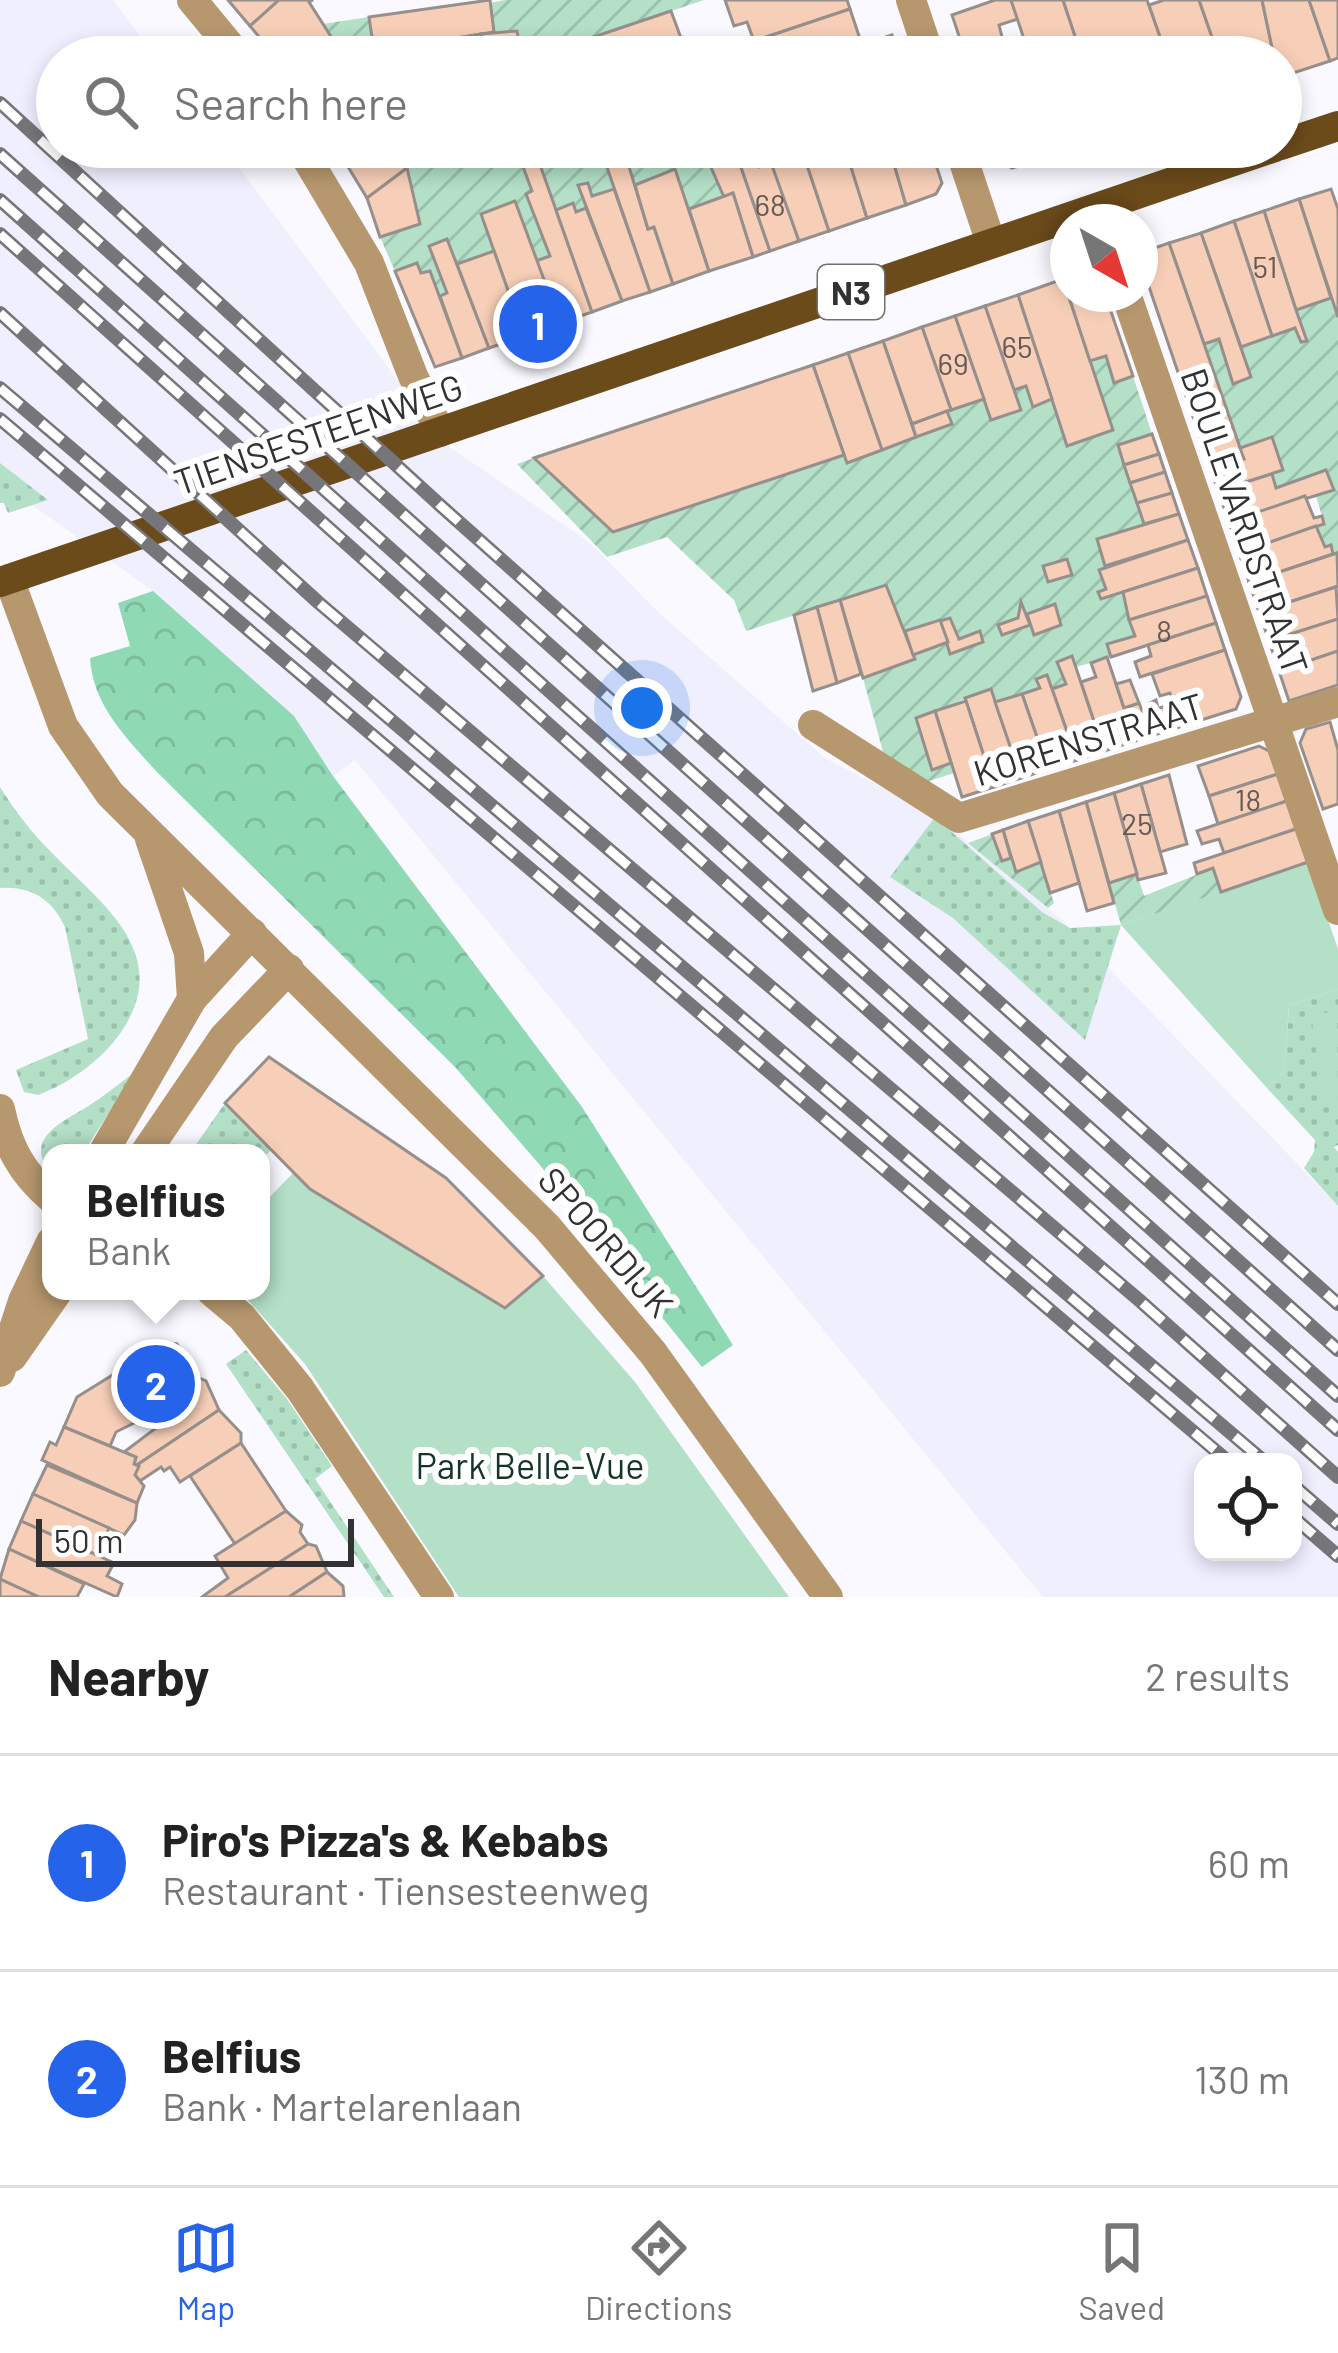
<!DOCTYPE html>
<html lang="en">
<head>
<meta charset="utf-8">
<style>
	:root { --surface:#fff; --page:#f2f2f2; --text:#222; --muted:#767676; --line:#e0e0e0; --accent:#2563eb }
	body { margin:0; font-family:Barlow,sans-serif; background:var(--page); color:var(--text) }
	.controls { position:absolute; right:36px; bottom:36px; display:grid; overflow:hidden; border-radius:24px; box-shadow:0 6px 18px #0003 }
	.controls button { width:108px; height:108px; display:grid; place-items:center; padding:0; border:0; border-bottom:3px solid var(--line); background:var(--surface); color:var(--text); font:60px sans-serif }
	.compass { position:absolute; left:1050px; top:204px; width:108px; height:108px; border-radius:50%; background:var(--surface); box-shadow:0 6px 18px #0003; rotate:141deg }
	.scale { position:absolute; left:36px; bottom:30px; width:318px; box-sizing:border-box; padding-left:12px; border:6px solid #323235; border-top:0; font-size:33px; line-height:42px; white-space:nowrap; color:#323235; -webkit-text-stroke:9px #fff; paint-order:stroke }
	.you { position:absolute; left:642px; top:708px; width:42px; height:42px; margin:-30px; border:9px solid #fff; border-radius:50%; background:#1a73e8; box-shadow:0 0 0 18px #1a73e833 }
	.badge { display:grid; place-items:center; width:78px; height:78px; border-radius:50%; background:var(--accent); color:#fff; font-size:39px; font-weight:700 }
	.pin { position:absolute; translate:-50% -50%; border:6px solid #fff; box-shadow:0 3px 12px #0006 }
	.popup { position:absolute; left:42px; top:1144px; width:228px; height:156px; box-sizing:border-box; display:grid; place-content:center; border-radius:24px; background:var(--surface); filter:drop-shadow(0 3px 9px #0005); font-size:39px; white-space:nowrap; color:var(--muted) }
	.popup b { font-size:45px; color:var(--text) }
	.popup::after { content:''; position:absolute; left:50%; top:100%; margin-left:-24px; border:24px solid transparent; border-top-color:var(--surface) }
	.list { margin:0; padding:0; list-style:none }
	h2 { display:flex; justify-content:space-between; align-items:center; height:156px; margin:0; padding:0 48px; font-size:51px }
	h2 small { font-size:39px; font-weight:400; color:var(--muted) }
	.list li { display:grid; grid-template-columns:78px 1fr auto; gap:36px; align-items:center; box-sizing:border-box; height:216px; padding:0 48px; border-top:3px solid var(--line) }
	.list b { display:block; font-size:45px; white-space:nowrap }
	.list p { margin:0; font-size:39px; white-space:nowrap; color:var(--muted) }
	.list em { font-size:39px; font-style:normal; color:var(--muted) }
	.icon { flex:none; width:66px; height:66px; fill:none; stroke:currentColor; stroke-width:2; stroke-linecap:round; stroke-linejoin:round }
	.map { position:relative; flex:none; width:1338px; height:1597px; overflow:hidden }
	.search { position:absolute; background:var(--surface); box-shadow:0 6px 18px #0003; left:36px; right:36px; top:36px; height:132px; display:flex; align-items:center; gap:30px; box-sizing:border-box; padding:0 42px; border-radius:66px; color:var(--muted); font-size:45px }
	.sheet { height:588px; background:var(--surface) }
	nav { display:flex; justify-content:space-around; align-items:center; box-sizing:border-box; height:168px; border-top:3px solid var(--line); background:var(--surface); font-size:33px; color:var(--muted) }
	nav a { display:grid; justify-items:center; gap:6px }
	nav .on { color:var(--accent) }
	.map>svg:first-child { display:block }
	.built { fill:#f0effe; fill-rule:evenodd }
	.grass { fill:url(#grass-dots) }
	.forest { fill:url(#forest-crowns) }
	.park { fill:#b3e0c7 }
	.garden { fill:url(#garden-furrows) }
	.building { fill:#f7cfb8; stroke:#968f8b; stroke-width:3; fill-rule:evenodd }
	.lines { fill:none; stroke-linecap:round; stroke-linejoin:round }
	.minor { stroke:#b7976e; stroke-width:30 }
	.major { stroke:#6c4b1b; stroke-width:30 }
	.rail-casing { stroke:#76767a; stroke-width:14 }
	.rail { stroke:#fff; stroke-width:9; stroke-dasharray:27; stroke-linecap:butt }
	.labels { text-anchor:middle; dominant-baseline:central; stroke-width:12; stroke-linejoin:round; paint-order:stroke }
	.number-label { font-size:30px; fill:#635956 }
	.shield { fill:#fff; stroke:#707072; stroke-width:3 }
	.shield-label { font-size:33px; font-weight:bold; fill:#323235 }
	.street-label { font-size:36px; fill:#323235; stroke:#fff }
	.park-label { font-size:36px; fill:#143626; stroke:#fff }
</style>
</head>
<body>
<div class="map">
<svg width="1338" height="1597" viewBox="0 0 1338 1597">
	<defs>
		<pattern id="grass-dots" width="8" height="8" patternUnits="userSpaceOnUse" patternTransform="scale(3)"><rect width="8" height="8" fill="#b3e0c7"/><path d="M2 2h.1M6 6h.1" fill="none" stroke="#9ac1ac" stroke-width="1.8" stroke-linecap="round"/></pattern>
		<pattern id="forest-crowns" width="20" height="18" patternUnits="userSpaceOnUse" patternTransform="scale(3)"><rect width="20" height="18" fill="#8fd9b4"/><path d="M2 6a3 3 0 1 1 6 0M12 15a3 3 0 1 1 6 0" fill="none" stroke="#7cbb9b"/></pattern>
		<pattern id="garden-furrows" width="10" height="10" patternUnits="userSpaceOnUse" patternTransform="scale(3)"><rect width="10" height="10" fill="#b3e0c7"/><path d="M-1 1l2-2M0 10L10 0M9 11l2-2" fill="none" stroke="#9ac1ac"/></pattern>
	</defs>
	<rect width="100%" height="100%" fill="#f9f9ff"/>
	<!-- built -->
	<path class="built" d="M0,0h113l43,57h-99v90h167l221,297 144,98 68,69 168,147 110,57 129,107 274,284v391h-295l-688,-837 -22,16 -39,-60 -23,-21 -118,-104 -153,-109zM1203,1462h90v90h-90z"/>
	<!-- grass -->
	<g class="grass">
		<path d="M0,463l48,37 -40,13 -4,-10h-4z"/>
		<path d="M0,787c15,24 32,46 52,66 46,48 119,97 73,173 -18,30 -54,57 -87,69l-14,-3 -8,-22 72,-31 -23,-112c-13,-28 -34,-41 -65,-39z"/>
		<path d="M935,817l107,95 28,16 51,-3 -36,115 -132,-122 -63,-41z"/>
		<path d="M1338,989v156l-4,2 4,5v54l-34,-38 10,-16 1,-12 -48,-52 17,-16 5,-66z"/>
		<path d="M136,1071l-53,82h-32v19c-29,-33 13,-51 36,-65 17,-11 33,-24 49,-36z"/>
		<path d="M225,1103l46,47 -10,10v-7h-71z"/>
		<path d="M246,1350l41,49 45,67 -17,13 79,118h-10l-158,-233z"/>
	</g>
	<!-- forest -->
	<path class="forest" d="M153,591l141,125 39,60 249,331 151,238 -31,22 -163,-203 -83,-96 -300,-297c-30,-34 -63,-65 -66,-113l40,-12 -12,-43z"/>
	<!-- park -->
	<g class="park">
		<path d="M1308,862l30,87v40l-49,17 -5,66 -17,16 -146,-163z"/>
		<path d="M1337,1011l1,94 -14,2 -13,-92z"/>
		<path d="M293,1173l17,16 194,119 39,-32 92,106 154,215h-330l-154,-233 -65,-73h21v-85z"/>
	</g>
	<!-- garden -->
	<g class="garden">
		<path d="M505,0h199l-170,57h-190l-21,-33 46,-7 6,34 118,-19 -3,-29z"/>
		<path d="M398,147h137l2,7 63,-7 14,42 -22,7 -4,-13 -9,2 7,23 -10,4 -4,-9 -16,7 -18,-50 -15,4 9,27 -5,3 23,62 -14,5 -22,-60 -33,13 13,37 -37,13 -10,-24 -17,6 17,47 -7,3 -10,-25 -9,2 -5,-10 -21,8 -15,-34z"/>
		<path d="M623,147h79l22,50 -35,12 -14,-40 -40,16z"/>
		<path d="M1331,298l7,19v235l-5,2 -3,-9 -5,2 -9,-21 8,-3 -8,-27 17,-6 -6,-20 -51,18 -4,-14 10,-4 -10,-32 -32,10 -36,-103 15,-6 14,44 17,-5 -9,-31 54,-19 6,14 5,-1 -10,-31z"/>
		<path d="M1106,356l8,26 19,-6 19,58 -34,12 26,78 -47,15 8,27 -6,5 7,18 -7,4 24,-1 12,44 -27,8 3,13 -35,10 -18,-4 8,22 -14,4 -5,-14 -11,4 4,9 -45,14 -5,-13 -74,29 16,51 19,-6 3,10 -28,9 -43,-30 -20,-74 85,-36 3,12 31,-11 -2,-11 -21,7 -10,-21 -44,13 -20,-45 -139,45 -12,-31 -67,-63 -60,20 -90,-93 17,-6 79,74 231,-77 3,8 105,-38 -5,-14 79,-25 7,20 19,-7 60,30 -22,-68z"/>
		<path d="M1003,830l13,42 25,-10 13,41 -6,5 -80,-65z"/>
		<path d="M1213,868l8,24 -100,33 -12,-42 28,-9 7,22z"/>
	</g>
	<!-- building -->
	<g class="building">
		<path d="M228,0h51l-29,26z"/>
		<path d="M279,0h34l-4,2 35,55h-68l-26,-31z"/>
		<path d="M490,0l4,32 -120,19 -5,-34z"/>
		<path d="M725,0h122l3,9 -96,32 -7,-19 -13,4z"/>
		<path d="M995,0h16l7,19 -19,6 8,32h-41l-14,-42z"/>
		<path d="M1011,0h52l19,57h-52z"/>
		<path d="M1063,0h84l15,42 -46,15h-34z"/>
		<path d="M1164,0h35l20,57h-52l-18,-52z"/>
		<path d="M1199,0h63l12,57h-55z"/>
		<path d="M1262,0h47l21,61 -49,16v-20h-7z"/>
		<path d="M1309,0h29v58l-8,3z"/>
		<path d="M850,9l12,36 -37,12h-66l-5,-16z"/>
		<path d="M671,11l10,27 -57,19h-90z"/>
		<path d="M517,31l4,23 -26,3 -1,-6 -10,1 -3,-18z"/>
		<path d="M481,34l3,18 -35,5 -3,-17z"/>
		<path d="M892,35l8,22h-75l37,-12z"/>
		<path d="M446,40l3,17h-37v-11z"/>
		<path d="M1162,42l5,15h-51z"/>
		<path d="M1162,42l5,15h-51z"/>
		<path d="M336,147h62l9,21 -40,30z"/>
		<path d="M600,147h23l25,82 6,-2 19,57 -23,8z"/>
		<path d="M702,147h32l36,104 -17,6 -20,-64 -9,4z"/>
		<path d="M734,147h18l7,20 13,-4 27,78 -29,10z"/>
		<path d="M786,147h15l28,84 -30,10 -30,-84z"/>
		<path d="M832,147h13l22,71 -38,13 -25,-75z"/>
		<path d="M864,147h25l17,58 -39,13 -17,-54 18,-7z"/>
		<path d="M889,147h41l12,36 -6,11 -30,11z"/>
		<path d="M996,147h64l2,5 -50,16 -9,-5z"/>
		<path d="M538,159l54,153 -32,11 -24,-62 14,-5 -24,-62 6,-3 -10,-27z"/>
		<path d="M407,168l13,56 -40,13 -13,-39z"/>
		<path d="M675,169l34,102 -36,13 -19,-57 -6,2 -13,-44z"/>
		<path d="M588,183l4,13 22,-7 36,103 -28,9 -44,-116z"/>
		<path d="M1331,189l7,20v108l-39,-118z"/>
		<path d="M733,193l20,64 -44,14 -20,-62z"/>
		<path d="M1299,199l32,99 -35,12 -32,-99z"/>
		<path d="M515,201l45,122 -36,13 -43,-122z"/>
		<path d="M573,203l3,9 10,-4 36,93 -30,11 -36,-102z"/>
		<path d="M1264,211l32,99 11,31 -6,1 -6,-14 -23,8 -38,-115z"/>
		<path d="M1234,221l38,115 -31,11 -40,-114z"/>
		<path d="M1201,233l50,144 -18,7 -14,-45 -15,5 -35,-101z"/>
		<path d="M447,239l42,109 -27,10 -22,-62 7,-3 -18,-47z"/>
		<path d="M1169,243l75,216 -33,11 -71,-210v-7zM1204,370l4,11 -22,7 -4,-11z"/>
		<path d="M494,251l30,85 -35,12 -32,-84z"/>
		<path d="M417,263l4,10 9,-2 32,87 -27,9 -40,-96z"/>
		<path d="M1063,279l50,151 -46,16 -49,-151z"/>
		<path d="M1068,294h37l28,82 -19,7 -8,-27 -16,5z"/>
		<path d="M1018,295l34,104 -19,8 -7,-21 -12,4 -29,-84z"/>
		<path d="M985,306l36,104 -30,10 -36,-104z"/>
		<path d="M955,316l29,83 -33,11 -29,-83z"/>
		<path d="M922,327l29,83 -39,14 -29,-83z"/>
		<path d="M883,341l33,96 -34,13 -34,-97z"/>
		<path d="M848,353l34,97 -35,13 -34,-98z"/>
		<path d="M813,365l31,90 -231,77 -79,-74z"/>
		<path d="M947,411l5,13 -36,13 -4,-13z"/>
		<path d="M1152,434l7,20 -35,11 -6,-20z"/>
		<path d="M1272,437l11,33 -65,21 -7,-21 33,-11 -4,-11z"/>
		<path d="M1159,454l6,18 -35,11 -6,-18z"/>
		<path d="M1326,470l8,20 -105,32 -11,-31 54,-17 4,14z"/>
		<path d="M1165,472l7,21 -35,10 -7,-20z"/>
		<path d="M1172,493l7,21 -35,10 -7,-21z"/>
		<path d="M1305,496l9,22 8,-2 2,8 -85,29 -10,-31z"/>
		<path d="M1179,514l9,26 -83,26 -8,-27z"/>
		<path d="M1316,526l9,21 6,-2 2,9 -84,28 -10,-29z"/>
		<path d="M1188,540l10,28 -97,31 -3,-7 8,-3 -7,-19z"/>
		<path d="M1337,553l1,33 -79,26 -10,-30z"/>
		<path d="M1067,559l5,16 -24,7 -5,-16z"/>
		<path d="M1198,568l9,28 -78,24 -6,-28z"/>
		<path d="M886,585l29,74 -52,19 -23,-78z"/>
		<path d="M1336,587l2,32 -69,22 -10,-29z"/>
		<path d="M1207,596l9,27 -105,34 -4,-13 28,-8 -6,-16z"/>
		<path d="M840,600l21,74 -24,9 -20,-76z"/>
		<path d="M1021,602l9,23 -28,10 -4,-10 20,-7z"/>
		<path d="M1055,604l6,21 -27,10 -7,-21z"/>
		<path d="M817,607l20,76 -24,8 -19,-76z"/>
		<path d="M950,618l9,21 21,-8 3,11 -33,12 -10,-33z"/>
		<path d="M1338,619v32l-59,20 -10,-30z"/>
		<path d="M940,620l8,22 -35,13 -8,-24z"/>
		<path d="M1216,623l9,27 -85,27 -5,-15 16,-6 -3,-11z"/>
		<path d="M1225,650l16,47 -5,12 -101,32 -11,-33 15,-5 4,10 7,-2 -2,-7 8,-4 2,8 16,-3 -4,-12 -10,3 -8,-22z"/>
		<path d="M1338,651v34l-49,16 -10,-30z"/>
		<path d="M1072,656l32,95 -27,9 -25,-71 14,-5 -9,-22z"/>
		<path d="M1107,657l28,84 -31,10 -23,-69 15,-5 -5,-14z"/>
		<path d="M1047,675l30,85 -29,9 -26,-75 18,-6 -4,-9z"/>
		<path d="M1130,680l9,23 -15,5 -8,-24z"/>
		<path d="M991,689l30,89 -27,9 -29,-89z"/>
		<path d="M1022,694l26,75 -27,9 -26,-76z"/>
		<path d="M966,701l28,86 -32,10 -27,-86z"/>
		<path d="M935,711l16,52 -19,7 -16,-52z"/>
		<path d="M1330,722l8,28v54l-15,5 -23,-66 6,-14z"/>
		<path d="M1259,746l10,5 9,23 -69,22 -11,-30z"/>
		<path d="M1278,774l9,27 -69,23 -9,-28z"/>
		<path d="M1169,775l18,69 -27,8 -19,-68z"/>
		<path d="M1141,784l25,89 -28,7 -24,-87z"/>
		<path d="M1114,793l23,81 -28,9 -23,-81z"/>
		<path d="M1287,801l9,28 -72,24 -5,-14 -17,5 -5,-13z"/>
		<path d="M1086,802l28,101 -27,8 -28,-100z"/>
		<path d="M1059,811l20,72 -29,10 -22,-72z"/>
		<path d="M1028,821l13,41 -25,10 -13,-42z"/>
		<path d="M1296,829l12,33 -87,30 -8,-24 -16,6 -3,-11z"/>
		<path d="M1003,830l8,28 -9,3 -10,-27z"/>
		<path d="M269,1057l177,121 97,98 -38,32 -195,-119 -85,-86z"/>
		<path d="M157,1342l20,2 20,33 -45,37 -36,18 -6,14 -46,-19 13,-30 63,-39z"/>
		<path d="M197,1377l9,4 13,29 -82,55 -3,-1 2,-7 -12,-5 36,-27 -8,-11z"/>
		<path d="M219,1410l22,23v10l-61,39 -10,-15 -6,4 -3,-4 -21,14 -5,-6 2,-10z"/>
		<path d="M64,1427l72,30 -2,7 5,2 -4,9 9,11 -7,17 -95,-43 8,-18 6,3z"/>
		<path d="M241,1443l45,68 -51,33 -45,-68z"/>
		<path d="M47,1465l90,38 -2,17 -11,15 -91,-41z"/>
		<path d="M33,1494l76,34 -12,27 -76,-34z"/>
		<path d="M286,1511l16,14 -2,7 8,12 -83,53h-23l26,-19 -13,-22z"/>
		<path d="M21,1521l93,42 -7,13 15,8 -5,13 -108,-48z"/>
		<path d="M308,1544l8,2 11,26 -38,25h-64z"/>
		<path d="M9,1549l75,35 -7,13h-38l-39,-18z"/>
		<path d="M327,1572l16,14 1,11h-55z"/>
		<path d="M0,1579l39,18h-39z"/>
	</g>
	<g class="lines">
		<!-- minor -->
		<g class="minor">
			<path d="M192,0l47,57"/>
			<path d="M911,0l19,57"/>
			<path d="M300,147l69,116 44,113 27,56"/>
			<path d="M959,147l32,96"/>
			<path d="M1126,294l212,616"/>
			<path d="M9,579l54,147 47,68 437,433 106,126 175,244"/>
			<path d="M813,725l146,93 379,-116"/>
			<path d="M150,839l39,114 3,46"/>
			<path d="M0,1109c8,38 21,63 51,89"/>
			<path d="M103,1153l89,-154 60,-66"/>
			<path d="M145,1153l79,-116 65,-68"/>
			<path d="M211,1291l31,26 58,72 139,208"/>
			<path d="M12,1357l46,-66"/>
			<path d="M0,1372l23,-71 28,-59"/>
		</g>
		<!-- major -->
		<g class="major">
			<path d="M1281,145l57,-19"/>
			<path d="M0,582l1275,-435"/>
		</g>
		<!-- rail casing -->
		<g class="rail-casing">
			<g id="rail">
				<path d="M0,103l442,404 896,797"/>
				<path d="M0,154l1338,1196"/>
				<path d="M0,200l1338,1196"/>
				<path d="M0,234l1338,1196"/>
				<path d="M0,313l319,290 820,697 199,177"/>
				<path d="M0,388l1265,1074"/>
				<path d="M0,419l1229,1043"/>
				<path d="M1293,1485l45,39"/>
				<path d="M1293,1517l45,39"/>
			</g>
		</g>
		<!-- rail -->
		<use href="#rail" class="rail"/>
	</g>
	<g class="labels">
		<!-- number labels -->
		<g class="number-label">
			<text x="770" y="204">68</text>
			<text x="1265" y="266">51</text>
			<text x="1017" y="346">65</text>
			<text x="953" y="363">69</text>
			<text x="1164" y="630">8</text>
			<text x="1248" y="799">18</text>
			<text x="1137" y="823">25</text>
		</g>
		<!-- shield labels -->
		<rect class="shield" x="818" y="265" width="66" height="54" rx="9"/>
		<g class="shield-label">
			<text x="851" y="292">N3</text>
		</g>
		<!-- street labels -->
		<g class="street-label">
			<text transform="translate(318 433) rotate(-19)">TIENSESTEENWEG</text>
			<text transform="translate(1246 521) rotate(71)">BOULEVARDSTRAAT</text>
			<text transform="translate(1088 738) rotate(-17)">KORENSTRAAT</text>
			<text transform="translate(607 1241) rotate(49)">SPOORDIJK</text>
		</g>
		<!-- park labels -->
		<g class="park-label">
			<text x="530" y="1464">Park Belle-Vue</text>
		</g>
	</g>
</svg>
<div class="controls">
<button><svg class="icon" aria-label="locate" viewBox="0 0 24 24"><circle cx="12" cy="12" r="6"/><path d="M12 2v4M12 18v4M2 12h4M18 12h4"/></svg></button>
</div>
<svg class="compass" viewBox="-18 -18 36 36"><path d="M0-13l5 13h-10z" fill="#e53935"/><path d="M0 13l5-13h-10z" fill="#767676"/></svg>
<div class="scale">50 m</div>
<div class="you"></div>
<div class="pin badge" style="left:538px;top:324px">1</div>
<div class="pin badge" style="left:156px;top:1384px">2</div>
<div class="popup"><b>Belfius</b>Bank</div>
<div class="search"><svg class="icon" aria-label="search" viewBox="0 0 24 24"><circle cx="10" cy="10" r="6"/><path d="M15 15l6 6"/></svg>Search here</div>
</div>
<section class="sheet">
<h2>Nearby<small>2 results</small></h2>
<ul class="list">
<li><span class="badge">1</span><div><b>Piro's Pizza's &amp; Kebabs</b><p>Restaurant · Tiensesteenweg</p></div><em>60 m</em></li>
<li><span class="badge">2</span><div><b>Belfius</b><p>Bank · Martelarenlaan</p></div><em>130 m</em></li>
</ul>
</section>
<nav>
<a class="on"><svg class="icon" aria-label="map" viewBox="0 0 24 24"><path d="M3 6l6-2 6 2 6-2v14l-6 2-6-2-6 2zM9 4v14M15 6v14"/></svg>Map</a>
<a><svg class="icon" aria-label="directions" viewBox="0 0 24 24"><path d="M12 3l9 9-9 9-9-9zM9 14v-3h6M13 9l2 2-2 2"/></svg>Directions</a>
<a><svg class="icon" aria-label="saved" viewBox="0 0 24 24"><path d="M7 4h10v16l-5-4-5 4z"/></svg>Saved</a>
</nav>
</body>
</html>
